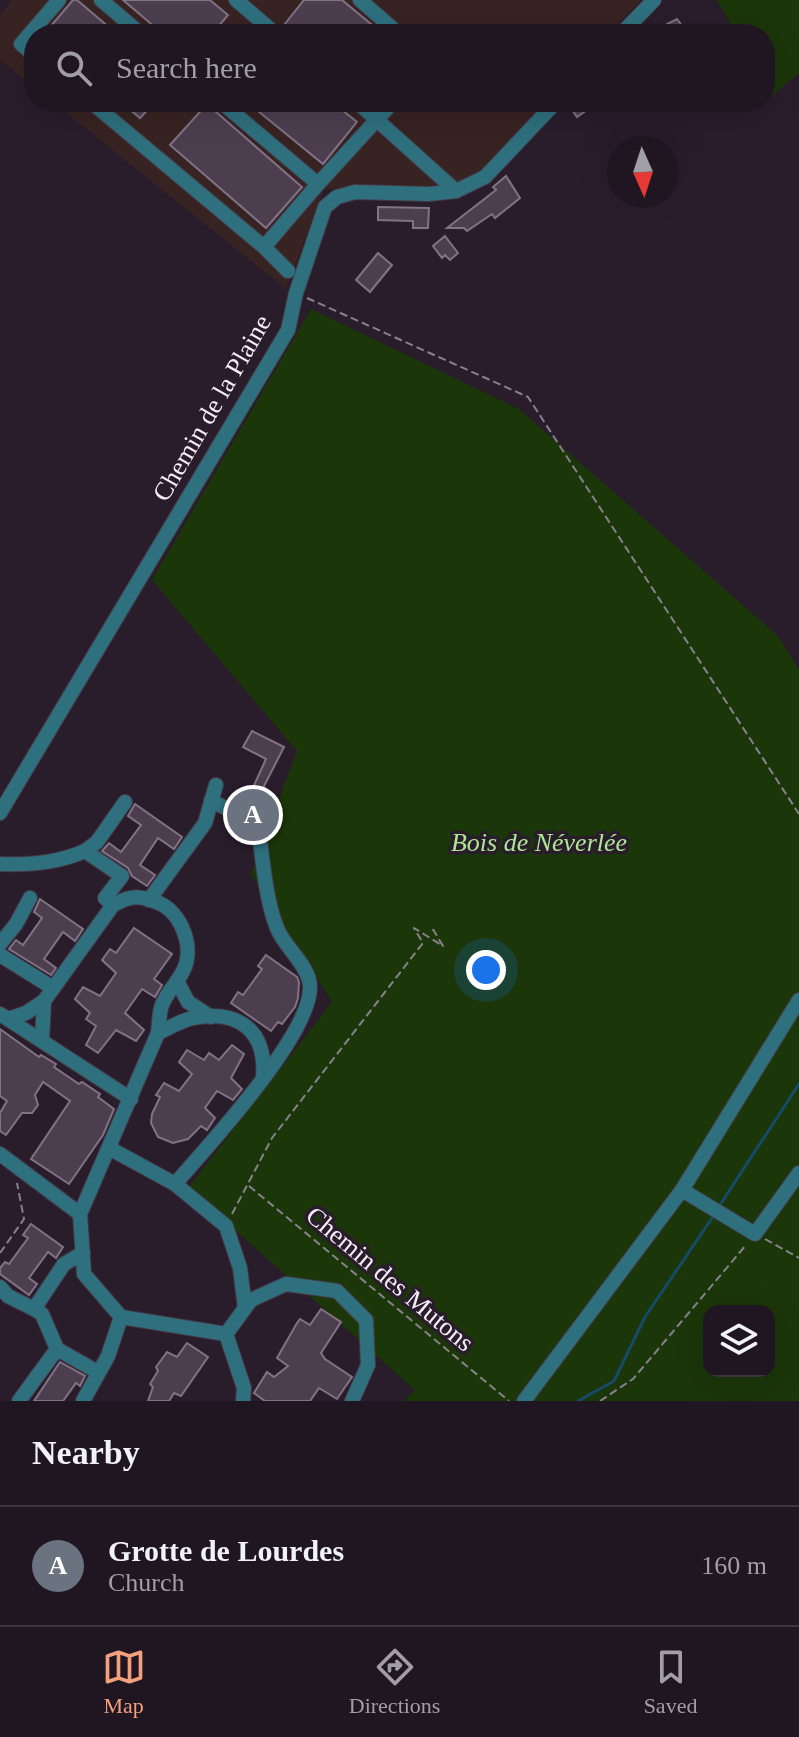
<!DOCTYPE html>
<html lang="en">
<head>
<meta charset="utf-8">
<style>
	:root { --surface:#1f1621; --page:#271f2a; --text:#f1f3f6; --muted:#a19fa5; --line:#3c353f; --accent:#f2a07e }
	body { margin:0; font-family:"Times New Roman",serif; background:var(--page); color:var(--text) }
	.controls { position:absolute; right:24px; bottom:24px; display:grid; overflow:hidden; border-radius:16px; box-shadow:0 8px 32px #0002 }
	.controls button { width:72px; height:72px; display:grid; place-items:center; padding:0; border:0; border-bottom:2px solid var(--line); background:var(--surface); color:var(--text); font:40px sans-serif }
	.compass { position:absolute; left:607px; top:136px; width:72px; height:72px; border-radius:50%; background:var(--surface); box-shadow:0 8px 32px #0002; rotate:177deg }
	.you { position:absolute; left:486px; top:970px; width:28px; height:28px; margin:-20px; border:6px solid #fff; border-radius:50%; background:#1a73e8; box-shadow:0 0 0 12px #1a73e833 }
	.badge { display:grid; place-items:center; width:52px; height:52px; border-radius:50%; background:var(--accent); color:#fff; font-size:26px; font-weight:700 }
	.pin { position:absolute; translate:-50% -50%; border:4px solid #fff; box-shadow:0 2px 8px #0006 }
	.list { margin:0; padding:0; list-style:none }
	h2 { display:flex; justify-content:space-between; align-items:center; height:104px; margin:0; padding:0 32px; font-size:34px }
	h2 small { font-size:26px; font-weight:400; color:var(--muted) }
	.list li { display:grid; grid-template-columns:52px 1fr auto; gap:24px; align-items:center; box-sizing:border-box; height:120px; padding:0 32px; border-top:2px solid var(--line) }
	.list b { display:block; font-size:30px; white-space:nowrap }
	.list p { margin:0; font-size:26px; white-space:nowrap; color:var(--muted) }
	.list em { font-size:26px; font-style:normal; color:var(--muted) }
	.icon { flex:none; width:44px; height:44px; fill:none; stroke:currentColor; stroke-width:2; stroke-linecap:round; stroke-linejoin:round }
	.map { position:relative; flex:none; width:799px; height:1401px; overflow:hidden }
	.search { position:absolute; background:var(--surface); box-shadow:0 8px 32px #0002; left:24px; right:24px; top:24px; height:88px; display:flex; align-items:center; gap:20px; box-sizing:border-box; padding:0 28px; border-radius:32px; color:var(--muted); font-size:30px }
	.sheet { height:224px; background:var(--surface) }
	nav { display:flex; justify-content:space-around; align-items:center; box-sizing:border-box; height:112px; border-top:2px solid var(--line); background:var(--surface); font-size:22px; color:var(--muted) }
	nav a { display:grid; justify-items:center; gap:4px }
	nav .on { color:var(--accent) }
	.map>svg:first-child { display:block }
	.industrial { fill:#372322 }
	.green { fill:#1b3609; fill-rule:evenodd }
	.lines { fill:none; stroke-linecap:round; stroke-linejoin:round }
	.stream { stroke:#154a68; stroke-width:3 }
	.building { fill:#4c3e4f; stroke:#827285; stroke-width:2 }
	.minor-casing { stroke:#463a49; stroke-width:16 }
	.path { stroke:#8a808d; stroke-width:2; stroke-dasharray:8 4; stroke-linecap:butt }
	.minor { stroke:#2f707e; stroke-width:14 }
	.labels { text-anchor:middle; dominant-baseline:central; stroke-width:7; stroke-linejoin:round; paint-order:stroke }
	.street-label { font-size:26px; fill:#f6edf8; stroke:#291d2c }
	.park-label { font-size:26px; font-style:italic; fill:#aee693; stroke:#291d2c }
</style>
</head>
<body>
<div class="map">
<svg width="799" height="1401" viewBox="0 0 799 1401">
	<rect width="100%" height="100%" fill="#291d2c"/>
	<!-- industrial -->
	<g class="industrial">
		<path d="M12,0h629l-32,34h-575v53l-34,-27v-45z"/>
		<path d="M53,102h492l-78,83 -143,4 -38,100z"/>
	</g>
	<!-- green -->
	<g class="green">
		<path d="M717,0h82v73l-29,24 -5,-8v-55h-29z"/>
		<path d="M311,309l208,100 259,227 21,34v731h-395l11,-11 -227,-202 144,-186 -81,-128 46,-123 -145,-171zM709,1311h60v60h-60z"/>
	</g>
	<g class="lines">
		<!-- stream -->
		<g class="stream">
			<path d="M718,1208l81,-124"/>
			<path d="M578,1401l36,-20 31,-64 69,-102"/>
		</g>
	</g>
	<!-- building -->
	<g class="building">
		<path d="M73,0h4l40,34h-73z"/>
		<path d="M123,0h87l18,15 -16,19h-49z"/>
		<path d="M304,0h38l41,34h-88l-11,-9z"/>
		<path d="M677,19l11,15h-35l14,-10z"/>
		<path d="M121,102h34l-15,16z"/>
		<path d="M247,102h85l25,20 -34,42z"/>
		<path d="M567,102h31l-21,15z"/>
		<path d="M207,104l95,83 -36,41 -96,-83z"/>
		<path d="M506,176l14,22 -25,20 -3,-4 -25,17 -3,-3h-17l49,-38 -3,-3z"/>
		<path d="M378,207l51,1 -1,20h-15v-7l-35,-1z"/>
		<path d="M445,236l13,17 -8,7 -5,-5 -3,3 -9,-12z"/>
		<path d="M378,253l14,12 -22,27 -14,-12z"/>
		<path d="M252,731l32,16 -25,49 -8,-4 15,-33 -23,-12z"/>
		<path d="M135,804l47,33 -8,12 -16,-11 -18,27 15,10 -8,11 -15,-10 -4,-8 -26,-17 7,-8 12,9 20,-27 -13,-9z"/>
		<path d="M40,899l43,30 -8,12 -12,-9 -19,27 12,9 -5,7 -42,-26 7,-9 7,5 19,-27 -8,-6z"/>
		<path d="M134,928l38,26 -18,25 8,6 -7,12 -13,-8 -17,24 19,17 -8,11 -20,-11 -18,23 -12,-8 10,-19 -10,-7 4,-6 -15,-14 8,-12 17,9 16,-23 -14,-13 8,-11 6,4z"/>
		<path d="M266,955l31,22 2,5 -1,16 -3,9 -13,17 -4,-2 -7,9 -40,-28 7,-11 5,3 6,-8 13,-18 -4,-3z"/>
		<path d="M0,1029l39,28 2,-2 15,9 -2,3 25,17 3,-2 18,12 -2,3 16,12 -11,26 -34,49 -38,-25 39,-58 -27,-19 -8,13 3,10 -6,8h-10l-16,22 -6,-4v-18l7,-12 -7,-5z"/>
		<path d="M232,1045l12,9 -13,24 11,11 -9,11 -16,-9 -12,17 10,10 -8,12 -6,-4 -13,13 -15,4 -15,-6 -7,-14 1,-9 8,-17 -4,-2 8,-12 15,8 13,-17 -13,-12 8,-12 17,10 5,-7 10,7z"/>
		<path d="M31,1224l32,23 -7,11 -8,-6 -19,26 8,6 -8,11 -29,-21v-6l5,-6 4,2 19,-26 -5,-3z"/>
		<path d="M321,1309l20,13 -20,31 4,6 27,18 -15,22 -18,-11 -9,13h-45l-11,-8 13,-21 7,5 14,-11 -11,-8 20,-35 3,-4 10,6z"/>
		<path d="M187,1343l21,14 -27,39 -7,-3 -5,8h-21l5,-14 -3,-3 8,-13 -2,-4 11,-15 10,5z"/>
		<path d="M60,1362l25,14 -5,10 -4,-3 -13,18h-29z"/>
	</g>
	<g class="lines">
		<!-- minor casing -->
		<g class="minor-casing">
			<g id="minor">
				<path d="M101,0l40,34"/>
				<path d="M236,0l40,34"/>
				<path d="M360,0l39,34"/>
				<path d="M621,34l33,-34"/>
				<path d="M34,55l-13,-11 38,-44"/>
				<path d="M91,102l173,145 54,-63"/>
				<path d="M221,102l97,82 75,-82"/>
				<path d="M357,102l99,89"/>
				<path d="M264,247l24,24"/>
				<path d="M0,813l288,-483 8,-37 29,-86 12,-10 18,-5 74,2 27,-3 29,-14 71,-75"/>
				<path d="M85,851l12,-9 28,-40"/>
				<path d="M0,864c31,1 57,-1 85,-13l37,25 -17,22 8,7"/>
				<path d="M149,900l56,-77 11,-38"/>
				<path d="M0,944l16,-20 14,-26"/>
				<path d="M0,955l53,33"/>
				<path d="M177,981l11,21 23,15"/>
				<path d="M0,1014l131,85"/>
				<path d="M8,1019l18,-6 18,-12"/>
				<path d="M158,1033c11,-5 24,-13 35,-15 46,-9 74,13 70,60"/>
				<path d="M42,1041l2,-40 69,-96c19,-10 26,-10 46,-2 23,10 36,46 24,68 -6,13 -19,24 -22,37 -2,8 -2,17 -3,25l-78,181 4,60 37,43 105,17 18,54 -1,13"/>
				<path d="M109,1148l66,36 51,42 14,42 5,40"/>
				<path d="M0,1154l80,60"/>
				<path d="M175,1184c30,-35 147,-160 134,-204 -5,-19 -25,-34 -32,-52 -11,-27 -14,-66 -18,-95l-31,-24 -17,-8"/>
				<path d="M682,1190l73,44 44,-61"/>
				<path d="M0,1287l8,9 26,13 30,-45 19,-11"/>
				<path d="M34,1309l8,5 15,35 37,21"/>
				<path d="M226,1334l25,-34 35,-16 51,7 29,29 2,45 -16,36"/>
				<path d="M19,1401l38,-52"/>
				<path d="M83,1401l25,-45 13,-39"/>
				<path d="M524,1401l158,-211 117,-190"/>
			</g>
		</g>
		<!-- path -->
		<g class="path">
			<path d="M307,298l221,99 271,417"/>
			<path d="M249,1186l260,215"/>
			<path d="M232,1214l40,-76 151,-195 -9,-15 29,18 -12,-20"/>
			<path d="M765,1239l34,19"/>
			<path d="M0,1253l24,-34 -7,-36"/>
			<path d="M600,1401l33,-22 113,-134"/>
		</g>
		<!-- minor -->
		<use href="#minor" class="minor"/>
	</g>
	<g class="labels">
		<!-- street labels -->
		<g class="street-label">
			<text transform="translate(212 408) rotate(-60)">Chemin de la Plaine</text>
			<text transform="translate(390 1279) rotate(40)">Chemin des Mutons</text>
		</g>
		<!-- park labels -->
		<g class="park-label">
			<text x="539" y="842">Bois de Néverlée</text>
		</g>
	</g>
</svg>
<div class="controls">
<button><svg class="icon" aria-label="layers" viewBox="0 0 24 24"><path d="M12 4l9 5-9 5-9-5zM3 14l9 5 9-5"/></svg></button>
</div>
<svg class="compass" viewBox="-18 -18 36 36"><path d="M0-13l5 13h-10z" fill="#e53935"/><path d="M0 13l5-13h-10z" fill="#a19fa5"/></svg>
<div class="you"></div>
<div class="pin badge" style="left:253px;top:815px;background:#6b7280">A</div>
<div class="search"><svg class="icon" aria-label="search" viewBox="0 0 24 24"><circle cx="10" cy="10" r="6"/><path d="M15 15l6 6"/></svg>Search here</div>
</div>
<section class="sheet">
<h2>Nearby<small></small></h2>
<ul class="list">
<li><span class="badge" style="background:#6b7280">A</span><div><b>Grotte de Lourdes</b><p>Church</p></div><em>160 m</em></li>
</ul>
</section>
<nav>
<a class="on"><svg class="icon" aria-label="map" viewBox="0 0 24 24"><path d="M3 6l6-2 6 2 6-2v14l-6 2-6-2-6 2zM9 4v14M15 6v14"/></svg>Map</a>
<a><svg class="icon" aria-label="directions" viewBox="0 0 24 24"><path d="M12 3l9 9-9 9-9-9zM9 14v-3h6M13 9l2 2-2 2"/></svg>Directions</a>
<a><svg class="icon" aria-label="saved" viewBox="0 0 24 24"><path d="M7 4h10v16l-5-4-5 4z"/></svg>Saved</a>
</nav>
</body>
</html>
